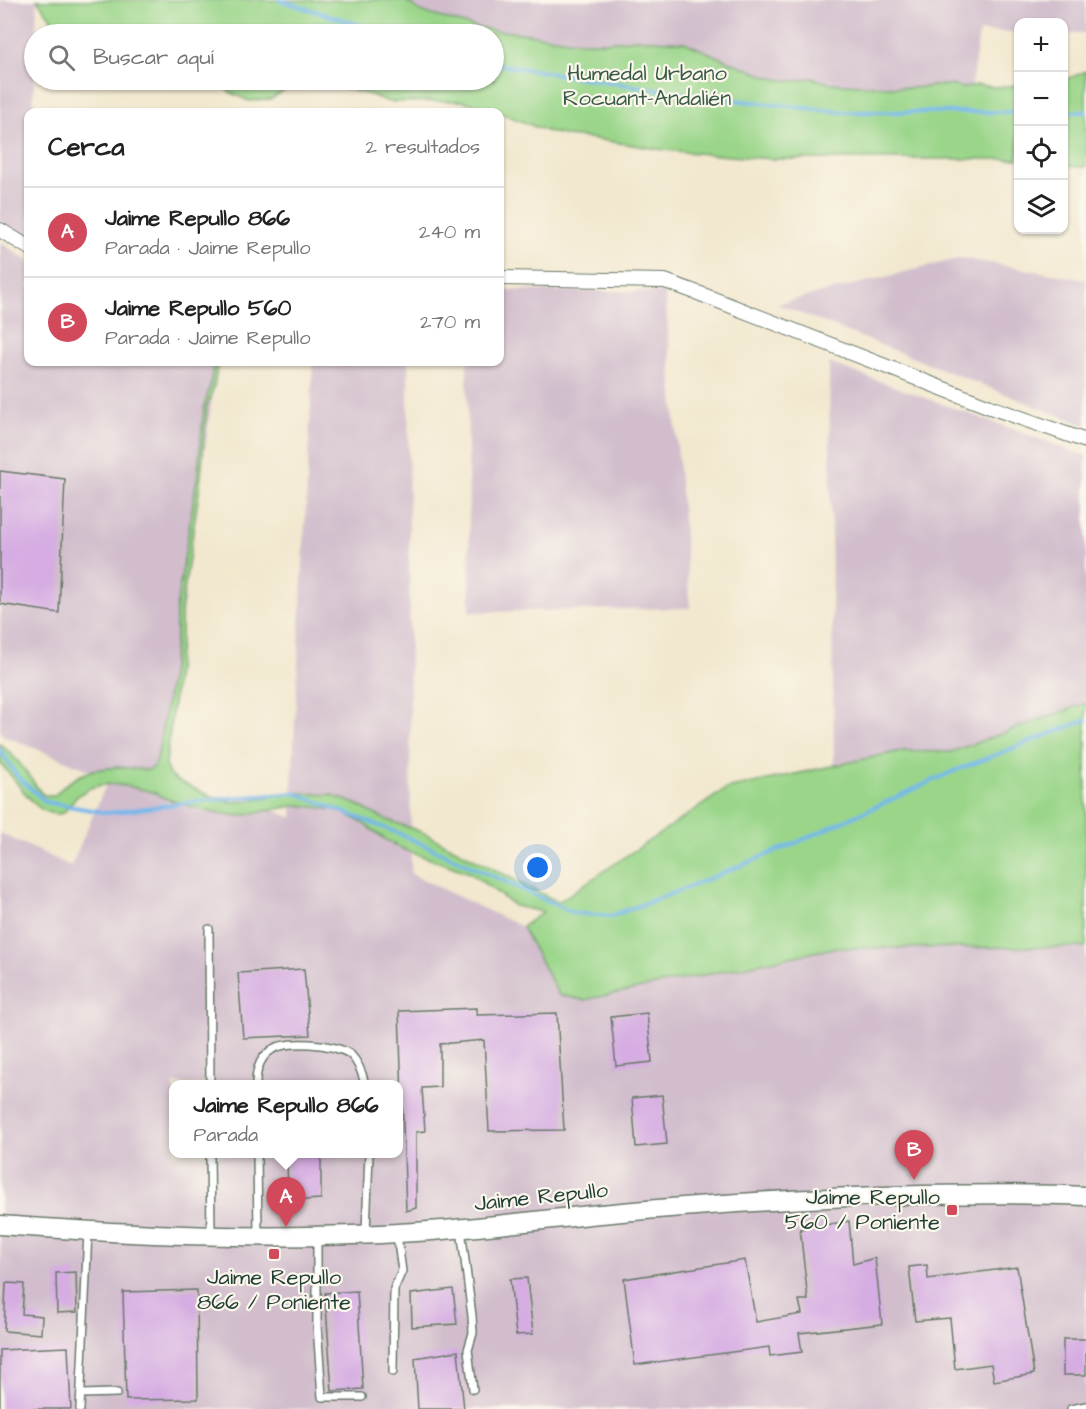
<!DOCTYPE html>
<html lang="es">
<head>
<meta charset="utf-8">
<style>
	:root { --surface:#fff; --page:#f2f2f2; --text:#222; --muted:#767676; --line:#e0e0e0; --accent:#d1495b }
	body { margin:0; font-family:"Architects Daughter",sans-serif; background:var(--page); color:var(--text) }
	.controls { position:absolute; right:18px; top:18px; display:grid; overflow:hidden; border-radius:12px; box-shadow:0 2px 4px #0004 }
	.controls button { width:54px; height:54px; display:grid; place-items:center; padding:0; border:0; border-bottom:2px solid var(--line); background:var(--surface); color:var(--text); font:30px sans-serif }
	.you { position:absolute; left:538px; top:868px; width:21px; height:21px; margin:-15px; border:4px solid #fff; border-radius:50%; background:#1a73e8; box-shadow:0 0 0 9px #1a73e833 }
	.badge { display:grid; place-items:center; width:39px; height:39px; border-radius:50%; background:var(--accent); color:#fff; font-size:20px; font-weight:700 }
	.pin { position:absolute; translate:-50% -50px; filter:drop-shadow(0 2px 3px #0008) }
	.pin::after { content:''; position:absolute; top:32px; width:21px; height:18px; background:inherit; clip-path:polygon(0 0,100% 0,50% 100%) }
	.popup { position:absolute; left:169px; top:1080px; width:234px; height:78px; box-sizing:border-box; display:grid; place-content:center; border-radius:12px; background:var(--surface); filter:drop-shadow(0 2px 4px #0005); font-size:20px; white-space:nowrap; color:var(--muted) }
	.popup b { font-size:22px; color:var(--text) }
	.popup::after { content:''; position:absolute; left:50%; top:100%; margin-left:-12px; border:12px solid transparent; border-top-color:var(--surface) }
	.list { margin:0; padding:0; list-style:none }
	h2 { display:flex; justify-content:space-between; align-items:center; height:78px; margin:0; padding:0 24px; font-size:26px }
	h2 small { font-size:20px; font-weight:400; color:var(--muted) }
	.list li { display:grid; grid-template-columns:39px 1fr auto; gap:18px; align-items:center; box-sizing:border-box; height:90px; padding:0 24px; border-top:2px solid var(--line) }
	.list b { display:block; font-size:22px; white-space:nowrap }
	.list p { margin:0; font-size:20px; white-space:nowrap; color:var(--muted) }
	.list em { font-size:20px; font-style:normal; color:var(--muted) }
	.icon { flex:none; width:33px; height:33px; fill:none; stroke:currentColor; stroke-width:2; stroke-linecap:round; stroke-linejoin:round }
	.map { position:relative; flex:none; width:1086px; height:1409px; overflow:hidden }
	.search { position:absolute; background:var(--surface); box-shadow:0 2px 4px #0004; left:24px; top:24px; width:480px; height:66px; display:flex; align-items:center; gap:15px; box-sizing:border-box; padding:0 21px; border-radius:33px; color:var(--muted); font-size:22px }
	.panel { position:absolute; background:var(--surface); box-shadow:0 2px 4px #0004; left:24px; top:108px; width:480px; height:258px; border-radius:12px }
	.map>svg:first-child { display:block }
	.industrial { fill:#d1bdcc; fill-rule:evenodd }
	.green { fill:#9ad589; stroke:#5c895e; stroke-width:1.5 }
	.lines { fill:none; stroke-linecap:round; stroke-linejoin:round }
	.stream { stroke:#76b8eb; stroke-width:4 }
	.building { fill:#d6ade2 }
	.service-casing { stroke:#69796a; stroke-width:10 }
	.minor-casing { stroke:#69796a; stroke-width:16 }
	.tertiary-casing { stroke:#69796a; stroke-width:21 }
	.service { stroke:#fff; stroke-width:7 }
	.minor { stroke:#fff; stroke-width:14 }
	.tertiary { stroke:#fff; stroke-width:18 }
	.poi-dot { fill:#d1495b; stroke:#fbf7ec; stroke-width:2 }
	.labels { text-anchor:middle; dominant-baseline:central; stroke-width:4.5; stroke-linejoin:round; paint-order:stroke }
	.park-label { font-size:22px; fill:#385b45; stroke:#fbf7ec }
	.street-label { font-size:22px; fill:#1f3d34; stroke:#fbf7ec }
	.poi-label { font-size:22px; fill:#1f3d34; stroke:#fbf7ec; text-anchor:end }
</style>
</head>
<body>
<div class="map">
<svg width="1086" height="1409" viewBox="0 0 1086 1409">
	<rect width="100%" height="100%" fill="#fbf7ec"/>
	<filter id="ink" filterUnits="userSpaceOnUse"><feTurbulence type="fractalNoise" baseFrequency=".0167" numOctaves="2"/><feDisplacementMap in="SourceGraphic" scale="12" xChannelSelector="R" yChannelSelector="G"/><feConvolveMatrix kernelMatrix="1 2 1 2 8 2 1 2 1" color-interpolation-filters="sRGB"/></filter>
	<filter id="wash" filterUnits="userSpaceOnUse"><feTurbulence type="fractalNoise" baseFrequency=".008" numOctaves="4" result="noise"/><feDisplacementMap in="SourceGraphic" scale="24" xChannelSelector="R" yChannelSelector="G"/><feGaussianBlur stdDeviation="1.35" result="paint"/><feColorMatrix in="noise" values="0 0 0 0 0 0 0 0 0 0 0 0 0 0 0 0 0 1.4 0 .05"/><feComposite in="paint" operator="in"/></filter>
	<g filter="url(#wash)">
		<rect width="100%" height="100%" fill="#f2e8cf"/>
		<!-- industrial -->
		<g class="industrial">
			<path d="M0,0h37l-4,112h-5v127l-28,-18z"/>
			<path d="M403,0h683v33h-22v-11h-46v10h-39l-8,57 -66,-1 -116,-6 -21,-5 -45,-18 -39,-17 -91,2 -118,-17 -43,-12 -22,-8z"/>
			<path d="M0,242l28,19v101h189l-60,432 50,19 63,-5 22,10v-35l21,-421h95l3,512 111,53 37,68 25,5 250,-52 252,-1v462h-1086v-576l71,33 38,-88 -105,-42 -4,-6zM174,1084h224v70h-224z"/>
			<path d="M961,258l125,22v146l-309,-122z"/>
			<path d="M500,290l165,2 25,316 -220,4 -3,-250h33z"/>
			<path d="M829,363l257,93v247l-135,49 -50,-1 -67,14z"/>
		</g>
		<!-- green -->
		<g class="green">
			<path d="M37,0h367l17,11 11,4 43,12 25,4 21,2 61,9h24l32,-3 46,3 39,17 45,18 15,3 11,1 18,-3 17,5 81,5 39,-3 14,3 15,-3 17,2 23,-2v74h-243l-46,-3 -65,-6 -76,-12 -21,-2 -21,-5 -63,-25 -22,-5 -72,1 -21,-8 -57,-13 -21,6 -19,12 -22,2 -20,-9 -10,-12h275v-46h-372l-3,-1 -6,1h-64l2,-16z"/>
			<path d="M1086,71v96l-22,-1v-86z"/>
			<path d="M214,362h4l-4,24 -7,21 -7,79 -19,124v25l-15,129 2,9 8,7 35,16 20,6 16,-1 36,-7 17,-1 32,2 26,10 12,7 15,7 37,13 136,70 168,-113 175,-38 50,1 135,-49v244l-252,1 -250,52 -25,-5 -37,-68 21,-15 -28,-6 -45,-33 -65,-23 -16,-8 -28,-20 -23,-12 -40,-5 -59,11 -28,-4 -28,-8 -21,-7 -6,-4c-29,-7 -61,-19 -84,9 -4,4 -5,8 -9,11 -28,8 -45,-35 -63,-49v-20c20,16 27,30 42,50l6,2h6l12,-12 13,-8 14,-6 25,-3 29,3 7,-3 3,-7 14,-84 5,-40v-26l22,-138 6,-65 6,-21z"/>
		</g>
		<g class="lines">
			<!-- stream -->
			<g class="stream">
				<path d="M279,0l110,34"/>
				<path d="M494,64l198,31 148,17h178"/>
				<path d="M1064,112h22"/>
				<path d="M0,750l17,26 29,26 62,11 100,-13 87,-7 105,41 174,79 37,3 68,-25 119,-49 156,-71 132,-51"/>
			</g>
		</g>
		<g id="blocks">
			<!-- building -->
			<g class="building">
				<path d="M0,471l65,8 -6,134 -59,-9z"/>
				<path d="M304,969l6,66 -67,3 -5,-65z"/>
				<path d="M477,1008v7l80,-2 7,117 -75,1 -5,-91 -44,4v43l-18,1 3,43 -9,1v76l-10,3 -7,-200z"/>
				<path d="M647,1013l5,49 -36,4 -5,-49z"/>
				<path d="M662,1095l5,49 -31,3 -4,-49z"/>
				<path d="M287,1154h34v45l-33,2z"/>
				<path d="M849,1221l4,43 22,-6 7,66 -83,9 3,19 -32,4 -1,-9 -134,18 -11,-86 121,-19 11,62 46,-8 -3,-14h9l-8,-71z"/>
				<path d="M927,1265l1,14 89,-12 17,107 -40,7 -3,-17 -36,5 -5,-51 -35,3 -6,-54z"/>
				<path d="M76,1272l1,40 -20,1 -1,-40z"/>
				<path d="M527,1278l6,56 -17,1 -6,-56z"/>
				<path d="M6,1283l18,1 -2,30 20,2 -1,18 -37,-3z"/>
				<path d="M453,1289l4,35 -45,3 -1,-33z"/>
				<path d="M197,1290l1,109 -72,1 -3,-108z"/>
				<path d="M357,1291l6,98 -31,2 -7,-98z"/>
				<rect x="1063" y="1339" width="23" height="36"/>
				<path d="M68,1347l3,62h-71v-59z"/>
				<path d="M458,1351l6,58h-46l-3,-51z"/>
			</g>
		</g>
	</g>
	<g filter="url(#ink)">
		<use href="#blocks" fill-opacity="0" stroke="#69796a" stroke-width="1.5"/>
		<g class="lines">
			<!-- service casing -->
			<g class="service-casing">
				<g id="service">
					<path d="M209,929l1,155"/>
					<path d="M256,1084c0,-12 3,-25 14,-33 14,-12 66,-8 81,4 7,7 12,21 14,29"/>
					<path d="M210,1154l1,80"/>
					<path d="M257,1154l1,81"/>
					<path d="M461,1229l11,87 1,17 -5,17 5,39"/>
					<path d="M366,1232l3,-78"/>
					<path d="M317,1236v89l5,72h40"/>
					<path d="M393,1372l1,-83 8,-18 -5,-36"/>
					<path d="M81,1394l36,-1"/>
					<path d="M80,1409l8,-178"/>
					<path d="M1071,1409l15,-3"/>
				</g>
			</g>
			<!-- minor casing -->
			<g class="minor-casing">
				<g id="minor">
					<path d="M0,230l28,17"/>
					<path d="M500,278l165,3 33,12 292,114 96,34"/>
				</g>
			</g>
			<!-- tertiary casing -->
			<g class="tertiary-casing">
				<path id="tertiary" d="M0,1225c138,10 277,16 415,7 69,-4 138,-14 207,-20 100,-9 200,-15 300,-17 55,-1 109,-2 164,1"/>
			</g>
			<!-- service -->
			<use href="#service" class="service"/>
			<!-- minor -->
			<use href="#minor" class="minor"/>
			<!-- tertiary -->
			<use href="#tertiary" class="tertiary"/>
		</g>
	</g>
	<!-- markers -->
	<g class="poi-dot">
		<rect x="946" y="1204" width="12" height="12" rx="3"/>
		<rect x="268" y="1248" width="12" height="12" rx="3"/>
	</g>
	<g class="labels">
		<!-- park labels -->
		<g class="park-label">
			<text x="647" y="73">Humedal Urbano<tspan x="647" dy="25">Rocuant-Andalién</tspan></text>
		</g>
		<!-- street labels -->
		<g class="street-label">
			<text transform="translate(541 1197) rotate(-6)">Jaime Repullo</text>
		</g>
		<!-- poi labels -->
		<g class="poi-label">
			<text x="940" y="1197">Jaime Repullo<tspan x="940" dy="25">560 / Poniente</tspan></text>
			<text x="274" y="1277" text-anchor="middle">Jaime Repullo<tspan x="274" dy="25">866 / Poniente</tspan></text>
		</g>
	</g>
</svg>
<div class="controls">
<button>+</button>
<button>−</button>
<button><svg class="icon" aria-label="locate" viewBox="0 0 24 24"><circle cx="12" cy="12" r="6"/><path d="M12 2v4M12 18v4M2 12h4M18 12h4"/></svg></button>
<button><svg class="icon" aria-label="layers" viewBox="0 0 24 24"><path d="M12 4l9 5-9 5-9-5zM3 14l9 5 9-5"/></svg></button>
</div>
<div class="you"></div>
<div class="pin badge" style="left:286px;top:1227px">A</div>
<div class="popup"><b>Jaime Repullo 866</b>Parada</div>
<div class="pin badge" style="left:914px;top:1180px">B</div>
<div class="search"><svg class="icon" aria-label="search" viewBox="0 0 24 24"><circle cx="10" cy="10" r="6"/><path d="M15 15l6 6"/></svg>Buscar aquí</div>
<section class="panel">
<h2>Cerca<small>2 resultados</small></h2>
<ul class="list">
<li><span class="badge">A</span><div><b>Jaime Repullo 866</b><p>Parada · Jaime Repullo</p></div><em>240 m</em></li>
<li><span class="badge">B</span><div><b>Jaime Repullo 560</b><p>Parada · Jaime Repullo</p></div><em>270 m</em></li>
</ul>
</section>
</div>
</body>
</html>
